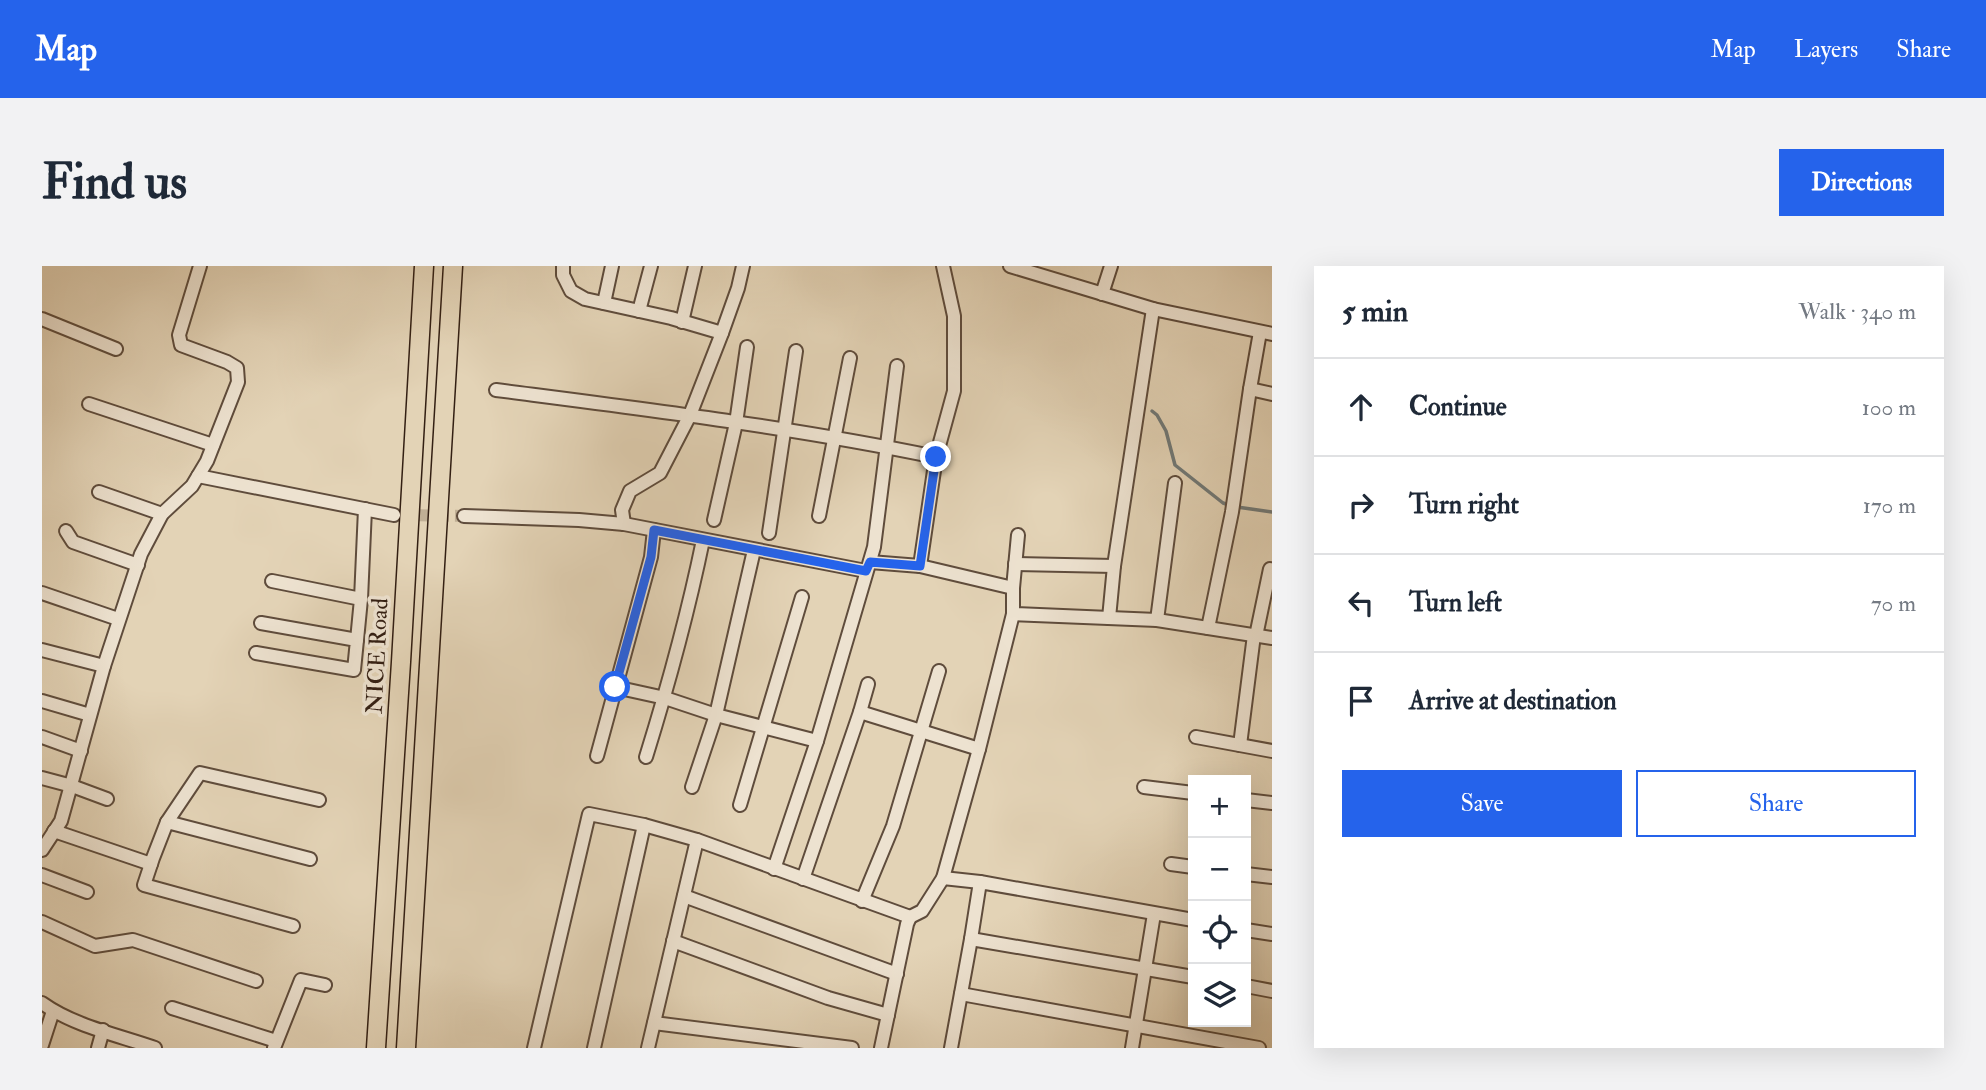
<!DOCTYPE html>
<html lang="en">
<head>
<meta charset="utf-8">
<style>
	:root { --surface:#fff; --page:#f2f2f3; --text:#1f2937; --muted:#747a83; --line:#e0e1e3; --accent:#2563eb }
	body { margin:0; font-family:"IM FELL Double Pica",serif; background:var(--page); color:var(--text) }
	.controls { position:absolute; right:21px; bottom:21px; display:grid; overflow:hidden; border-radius:0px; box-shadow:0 7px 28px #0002 }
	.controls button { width:63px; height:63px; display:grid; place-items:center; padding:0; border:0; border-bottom:2px solid var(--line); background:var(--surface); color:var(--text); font:35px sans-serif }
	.stop { position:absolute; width:21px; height:21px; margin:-16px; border:5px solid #2563eb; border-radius:50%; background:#fff }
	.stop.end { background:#2563eb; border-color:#fff; box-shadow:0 2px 7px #0008 }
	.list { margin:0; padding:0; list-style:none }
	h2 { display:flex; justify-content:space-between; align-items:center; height:91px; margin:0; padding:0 28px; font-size:30px }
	h2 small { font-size:23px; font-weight:400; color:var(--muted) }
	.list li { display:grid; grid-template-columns:46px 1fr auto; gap:21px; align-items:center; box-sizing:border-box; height:98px; padding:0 28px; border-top:2px solid var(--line) }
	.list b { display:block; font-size:26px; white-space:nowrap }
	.list em { font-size:23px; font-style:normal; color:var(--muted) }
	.actions { display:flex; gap:14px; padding:21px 28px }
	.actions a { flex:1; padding:16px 0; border:2px solid var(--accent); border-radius:0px; text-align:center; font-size:24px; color:var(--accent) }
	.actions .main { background:var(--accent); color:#fff }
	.icon { flex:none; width:38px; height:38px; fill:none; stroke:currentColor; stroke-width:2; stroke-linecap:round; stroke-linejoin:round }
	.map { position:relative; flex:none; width:1230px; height:782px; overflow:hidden; border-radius:0px }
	header { display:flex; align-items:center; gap:42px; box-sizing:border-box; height:98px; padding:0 35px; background:var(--accent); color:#fff }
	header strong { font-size:33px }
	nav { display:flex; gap:38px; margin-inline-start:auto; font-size:24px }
	.intro { display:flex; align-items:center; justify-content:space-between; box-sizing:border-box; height:168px; padding:0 42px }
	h1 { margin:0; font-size:49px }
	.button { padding:18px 32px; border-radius:0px; background:var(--accent); color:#fff; font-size:24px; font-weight:700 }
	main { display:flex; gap:42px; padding:0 42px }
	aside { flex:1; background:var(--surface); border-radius:0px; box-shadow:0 7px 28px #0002 }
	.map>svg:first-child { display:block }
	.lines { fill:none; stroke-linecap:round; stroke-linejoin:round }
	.stream { stroke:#717977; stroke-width:3.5 }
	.minor-tunnel { stroke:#c0af95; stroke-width:12; stroke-dasharray:12 6; stroke-linecap:butt }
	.minor-casing { stroke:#5f4c3c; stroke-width:16 }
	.highway-casing { stroke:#331f13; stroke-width:21 }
	.minor { stroke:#ede2d0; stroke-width:12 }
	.highway { stroke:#e3d3b6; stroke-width:18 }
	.route { stroke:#2563eb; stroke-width:9 }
	.labels { text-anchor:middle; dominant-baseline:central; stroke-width:7; stroke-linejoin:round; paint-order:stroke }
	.street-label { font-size:23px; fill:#331f13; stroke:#ede2d0 }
</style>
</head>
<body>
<header>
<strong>Map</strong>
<nav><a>Map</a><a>Layers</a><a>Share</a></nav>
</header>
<div class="intro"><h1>Find us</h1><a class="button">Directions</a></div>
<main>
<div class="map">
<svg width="1230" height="782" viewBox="0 0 1230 782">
	<rect width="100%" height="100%" fill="#e3d3b6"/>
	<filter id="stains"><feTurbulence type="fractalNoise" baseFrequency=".00286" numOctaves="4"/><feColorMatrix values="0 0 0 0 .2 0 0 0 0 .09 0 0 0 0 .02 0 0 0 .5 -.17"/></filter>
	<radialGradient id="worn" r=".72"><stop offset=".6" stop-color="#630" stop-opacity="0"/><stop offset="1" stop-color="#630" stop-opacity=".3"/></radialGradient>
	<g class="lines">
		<!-- stream -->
		<g class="stream">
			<path d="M1110,145l5,4 9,16 9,34 48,38 6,2"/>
			<path d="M1195,241l35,5"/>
		</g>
		<!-- minor-tunnel -->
		<path class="minor-tunnel" d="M359,249l63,1"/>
		<!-- minor casing -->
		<g class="minor-casing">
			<g id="minor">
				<path d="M521,0v9l8,16 14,8 86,19 51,15"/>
				<path d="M968,0l143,43 119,25"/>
				<path d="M1060,28l9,-28"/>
				<path d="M562,37l8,-37"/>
				<path d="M597,45l12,-45"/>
				<path d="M0,53l74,30"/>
				<path d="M640,56l13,-56"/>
				<path d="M1208,123l22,5"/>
				<path d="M454,124c147,19 295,37 440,67"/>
				<path d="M47,138l124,41"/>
				<path d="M156,210l196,39"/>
				<path d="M57,226l63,22"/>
				<path d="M422,250l115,4 45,4 242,47"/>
				<path d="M777,250l31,-158"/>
				<path d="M672,254l22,-97 11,-76"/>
				<path d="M582,258l-2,-14 8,-19 30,-18 30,-58 32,-82 16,-45 5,-22"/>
				<path d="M24,265l7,11 65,23"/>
				<path d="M727,267l27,-182"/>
				<path d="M976,269l-5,53v26l144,6 115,18"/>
				<path d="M828,296l50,4 93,22"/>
				<path d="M973,298l99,2"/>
				<path d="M878,300l16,-109 18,-66v-75l-11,-50"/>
				<path d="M230,315l89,18 -4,41"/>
				<path d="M0,327l76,26"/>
				<path d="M319,333l4,-90"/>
				<path d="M1067,352l5,-52 39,-257"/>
				<path d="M1115,354l18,-137"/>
				<path d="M1166,362l24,-116 18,-123 10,-57"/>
				<path d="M1214,370l14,-67"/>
				<path d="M0,384l62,16"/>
				<path d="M214,387l98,17 3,-30 -96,-17"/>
				<path d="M573,421l50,11 51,17 101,26"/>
				<path d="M0,435l48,14"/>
				<path d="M818,446l119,37"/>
				<path d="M0,471l39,14"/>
				<path d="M1154,471l76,14"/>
				<path d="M1198,479l14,-110"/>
				<path d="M555,490l54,-199 3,-27"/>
				<path d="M604,491c22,-71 42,-144 57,-217"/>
				<path d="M0,512l30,8 35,13"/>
				<path d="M650,521l24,-72 38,-165"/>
				<path d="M1102,521l49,6"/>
				<path d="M1204,534l26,3"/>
				<path d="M698,539l62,-208"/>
				<path d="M125,556l33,-49 119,27"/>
				<path d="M12,565l97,33"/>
				<path d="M0,584l19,-29 43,-155 37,-112 21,-40 30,-28 15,-25 31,-79 -1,-14 -10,-6 -46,-17 -2,-10 21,-69"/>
				<path d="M1129,598l22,3"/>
				<path d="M732,603l43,-128 57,-194 23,-181"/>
				<path d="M1204,608l26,3"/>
				<path d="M0,609l45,17"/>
				<path d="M901,612l37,4"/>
				<path d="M761,613l57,-167 8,-28"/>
				<path d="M642,630l213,78"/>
				<path d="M820,635l31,-75 46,-155"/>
				<path d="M868,651l12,-6 21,-33 36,-129 34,-135"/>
				<path d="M0,656l53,24 38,-6 123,41"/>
				<path d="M251,660l-149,-41 9,-27 14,-36 143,37"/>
				<path d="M1204,664l26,4"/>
				<path d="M929,673l9,-57 213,38"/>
				<path d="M631,675l155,57 60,17"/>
				<path d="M1204,720l26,5"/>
				<path d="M919,728l298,54"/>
				<path d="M0,737c32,23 76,32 113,45"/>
				<path d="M130,742l104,33"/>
				<path d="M612,757l198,25"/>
				<path d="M0,779l11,-34"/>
				<path d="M56,782l5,-18"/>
				<path d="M232,782l27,-68 24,5"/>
				<path d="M492,782l55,-234 55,11 53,15 213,77 -3,7 -26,124"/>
				<path d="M552,782l50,-223"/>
				<path d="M606,782l49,-208"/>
				<path d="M909,782l20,-109 222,38"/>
				<path d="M1090,782l22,-134"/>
			</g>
		</g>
		<!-- highway casing -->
		<g class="highway-casing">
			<g id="highway">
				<path d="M334,782l25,-386 23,-396"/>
				<path d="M364,782l47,-782"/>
			</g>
		</g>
		<!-- minor -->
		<use href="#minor" class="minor"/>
		<!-- highway -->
		<use href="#highway" class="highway"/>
	</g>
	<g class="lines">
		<!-- route -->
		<path class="route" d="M573,421l36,-130 3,-27 212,41 4,-9 50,4 16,-109"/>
	</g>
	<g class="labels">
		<!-- street labels -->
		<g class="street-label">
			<text transform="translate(335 390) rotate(-87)">NICE Road</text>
		</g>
	</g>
	<rect width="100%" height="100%" filter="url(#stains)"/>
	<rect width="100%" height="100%" fill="url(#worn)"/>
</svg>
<div class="controls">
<button>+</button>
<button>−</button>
<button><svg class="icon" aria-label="locate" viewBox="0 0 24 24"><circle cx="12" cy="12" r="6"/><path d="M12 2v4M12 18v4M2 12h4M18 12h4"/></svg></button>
<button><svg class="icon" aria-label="layers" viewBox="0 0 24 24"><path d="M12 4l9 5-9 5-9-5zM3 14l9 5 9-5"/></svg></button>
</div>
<div class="stop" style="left:573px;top:421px"></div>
<div class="stop end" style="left:894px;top:191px"></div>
</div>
<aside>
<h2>5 min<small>Walk · 340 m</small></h2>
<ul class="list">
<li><svg class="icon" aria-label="ahead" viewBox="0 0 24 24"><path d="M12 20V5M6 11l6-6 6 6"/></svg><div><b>Continue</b></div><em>100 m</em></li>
<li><svg class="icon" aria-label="right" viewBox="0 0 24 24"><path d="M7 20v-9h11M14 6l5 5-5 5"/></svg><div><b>Turn right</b></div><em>170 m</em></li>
<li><svg class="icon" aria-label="left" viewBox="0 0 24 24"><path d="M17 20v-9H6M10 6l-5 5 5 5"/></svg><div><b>Turn left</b></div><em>70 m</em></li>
<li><svg class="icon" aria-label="arrive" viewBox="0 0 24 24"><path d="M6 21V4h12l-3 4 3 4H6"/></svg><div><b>Arrive at destination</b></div></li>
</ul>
<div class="actions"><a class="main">Save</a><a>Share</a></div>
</aside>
</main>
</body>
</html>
